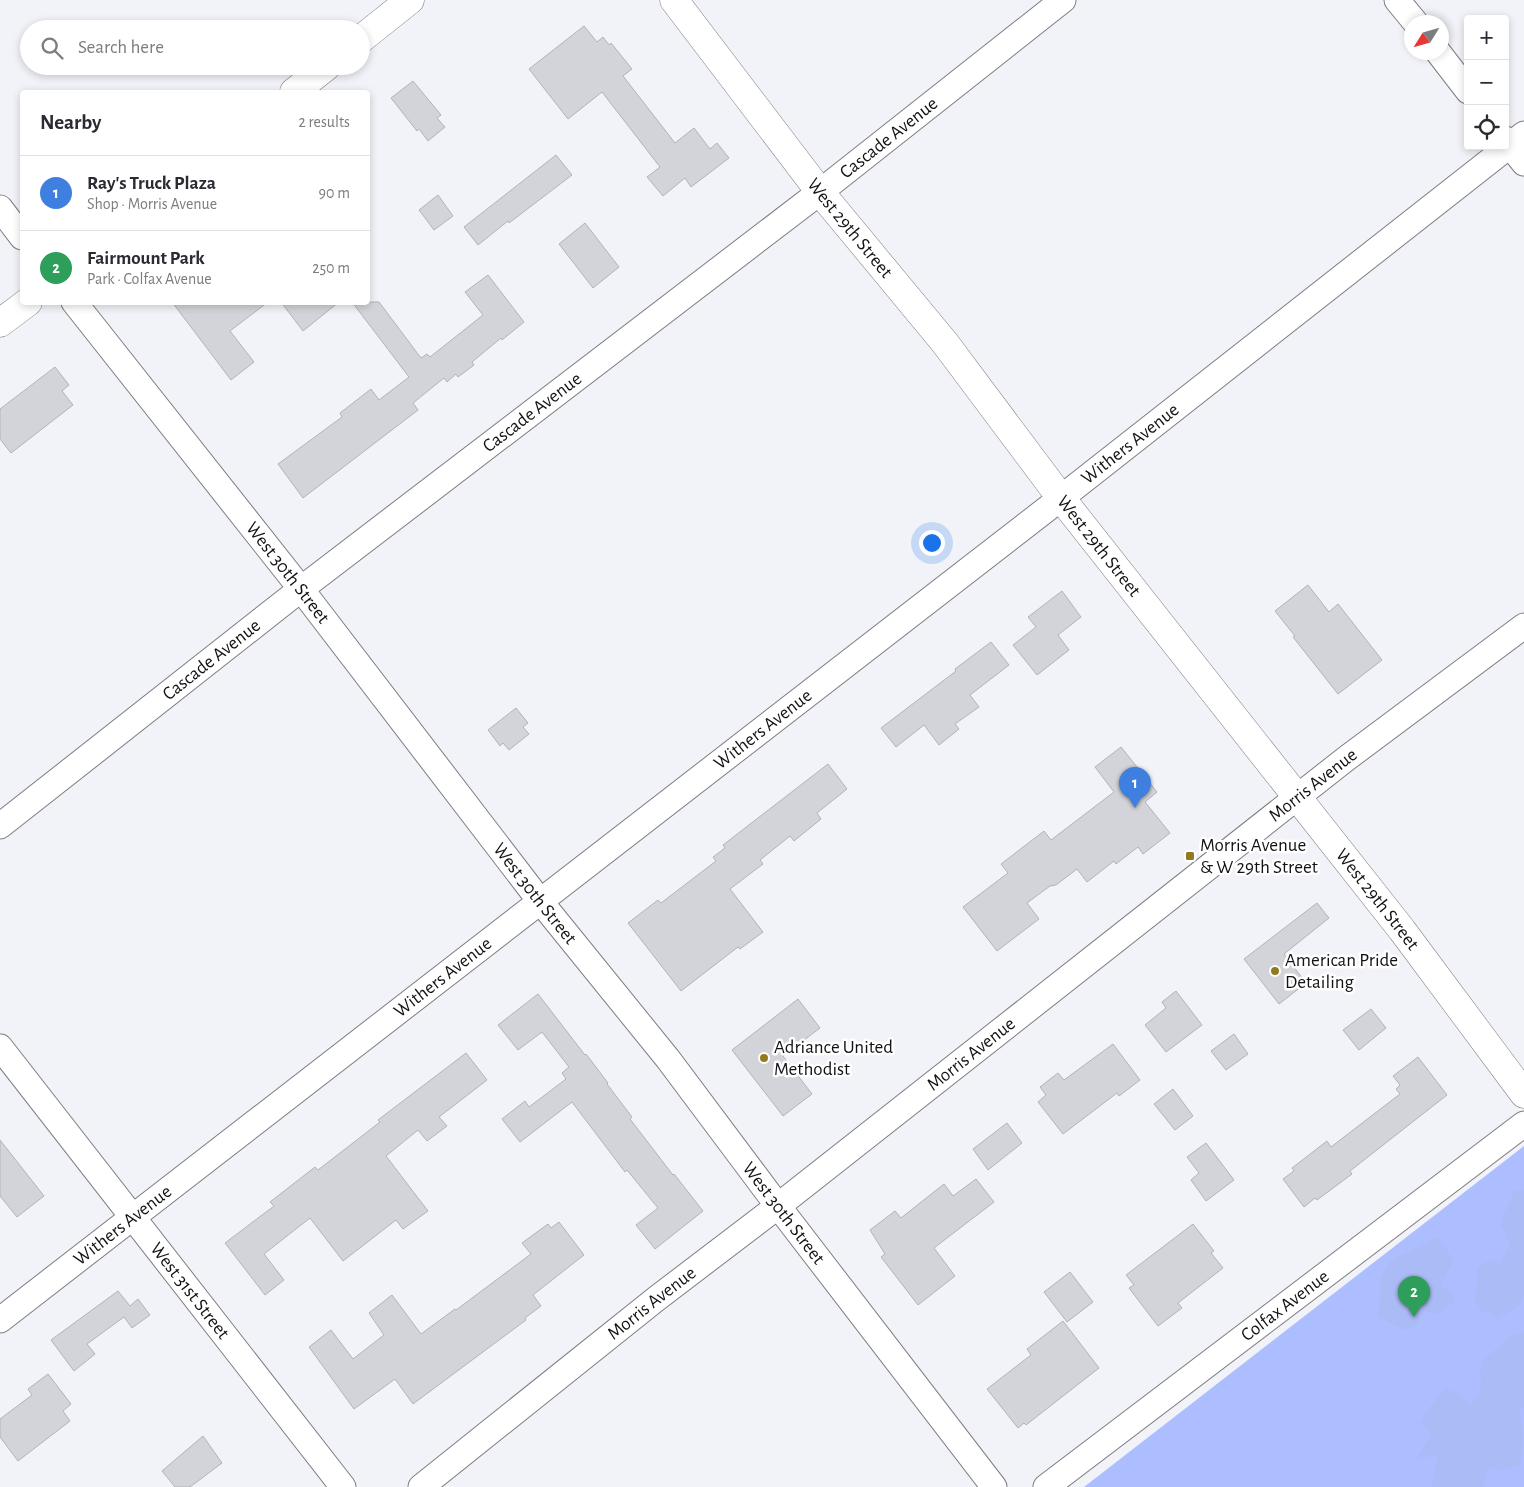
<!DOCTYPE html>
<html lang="en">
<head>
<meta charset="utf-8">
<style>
	:root { --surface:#fff; --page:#f2f2f3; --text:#2b2b33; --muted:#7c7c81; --line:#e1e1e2; --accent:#937a21 }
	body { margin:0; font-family:"Alegreya Sans",sans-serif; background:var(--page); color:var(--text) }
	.controls { position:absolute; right:15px; top:15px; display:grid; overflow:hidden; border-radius:5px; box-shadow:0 2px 8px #0003 }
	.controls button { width:45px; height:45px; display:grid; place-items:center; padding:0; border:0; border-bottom:1px solid var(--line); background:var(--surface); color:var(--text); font:25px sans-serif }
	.compass { position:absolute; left:1404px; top:15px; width:45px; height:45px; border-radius:50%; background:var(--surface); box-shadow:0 2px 8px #0003; rotate:233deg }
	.you { position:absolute; left:931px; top:542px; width:18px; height:18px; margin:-12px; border:4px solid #fff; border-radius:50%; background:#1a73e8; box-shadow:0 0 0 8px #1a73e833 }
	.badge { display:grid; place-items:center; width:32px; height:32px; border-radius:50%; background:var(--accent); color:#fff; font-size:16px; font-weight:700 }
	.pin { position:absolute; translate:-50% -41px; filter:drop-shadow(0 1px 2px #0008) }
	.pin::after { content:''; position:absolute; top:26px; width:18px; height:15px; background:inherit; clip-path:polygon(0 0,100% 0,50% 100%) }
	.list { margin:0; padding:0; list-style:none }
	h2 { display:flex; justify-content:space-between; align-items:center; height:65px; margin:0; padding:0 20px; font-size:21px }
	h2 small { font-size:16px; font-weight:400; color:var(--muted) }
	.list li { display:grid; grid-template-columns:32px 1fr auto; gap:15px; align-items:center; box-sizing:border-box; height:75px; padding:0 20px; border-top:1px solid var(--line) }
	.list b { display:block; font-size:19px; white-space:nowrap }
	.list p { margin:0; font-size:16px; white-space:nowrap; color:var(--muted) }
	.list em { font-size:16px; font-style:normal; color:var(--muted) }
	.icon { flex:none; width:28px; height:28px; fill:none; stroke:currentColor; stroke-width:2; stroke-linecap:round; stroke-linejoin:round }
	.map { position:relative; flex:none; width:1524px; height:1487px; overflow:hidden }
	.search { position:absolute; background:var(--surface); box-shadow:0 2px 8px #0003; left:20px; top:20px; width:350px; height:55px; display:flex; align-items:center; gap:12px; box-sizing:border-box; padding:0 18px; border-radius:28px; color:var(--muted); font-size:19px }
	.panel { position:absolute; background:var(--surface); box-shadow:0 2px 8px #0003; left:20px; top:90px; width:350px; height:215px; border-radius:5px }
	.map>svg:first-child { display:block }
	.green { fill:#acbeff }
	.forest { fill:#abbbf5 }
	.building { fill:#d3d4d9; stroke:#b2b3b8 }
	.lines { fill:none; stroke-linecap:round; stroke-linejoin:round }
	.street-casing { stroke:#7d7e82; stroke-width:27 }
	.secondary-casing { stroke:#7d7e82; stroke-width:29 }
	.street { stroke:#fff; stroke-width:25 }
	.secondary { stroke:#fff; stroke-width:28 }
	.poi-dot { fill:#937a21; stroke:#fff; stroke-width:2 }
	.labels { text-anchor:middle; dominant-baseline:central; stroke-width:5; stroke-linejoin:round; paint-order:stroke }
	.street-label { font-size:19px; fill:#121214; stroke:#fff }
	.poi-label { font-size:19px; fill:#121214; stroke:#fff; text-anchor:start }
</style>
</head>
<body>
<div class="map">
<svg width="1524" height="1487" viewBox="0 0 1524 1487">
	<rect width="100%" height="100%" fill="#f2f3f8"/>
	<!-- green -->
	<path class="green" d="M1524,1146v341h-440z"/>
	<!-- forest -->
	<g class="forest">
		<path d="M1524,1190v105l-3,9 -23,15 -9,-8 -5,2 -10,-13 3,-15v-18l14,-7 10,4 9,-20 -5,-12 -5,-9 14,-32z"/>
		<path d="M1438,1236l15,24 -12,25 11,8 4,7 -17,14 -15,-2 -10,16 -9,2 -27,-13 2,-15v-23l11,-19 17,-8z"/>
		<path d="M1524,1332v74l-5,6c5,16 5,36 1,53l-19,6 -12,-4 -6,20h-51l6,-33 -22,6 15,-26 -11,-12 10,-15 15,-18 15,5 10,10c3,-4 9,-8 10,-13 3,-9 -2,-20 2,-27 7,-14 17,-12 24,-26z"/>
	</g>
	<!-- building -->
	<g class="building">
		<path d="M584,26l13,16 6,-5 6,8 2,-2 21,26 -9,7 52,67 19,-15 16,21 7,-6 12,15 -38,29 -6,-9 -22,18 -16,-19 13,-10 -58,-75 -34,27 -39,-50z"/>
		<path d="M413,81l28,34 -4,3 8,9 -17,14 -9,-12 -2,2 -26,-33z"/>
		<path d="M556,155l16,20 -63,48 -1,-2 -30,24 -14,-18z"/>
		<path d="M438,195l15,21 -19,14 -15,-20z"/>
		<path d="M585,223l34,44 -26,21 -34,-44z"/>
		<path d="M488,275l36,47 -22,18 -1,-2 -29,24 2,3 -16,12 -2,-3 -9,8 -3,-4 -31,25 5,7 -115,88 -25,-34 64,-47 -2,-4 31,-24 8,11 30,-23 -57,-75h27l42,56 6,-4 3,3 53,-42 -18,-23z"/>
		<path d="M172,302h96l-38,29 24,31 -23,18z"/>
		<path d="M281,302h58l-36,29z"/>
		<path d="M55,367l14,18 -7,6 11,14 -62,48 -11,-14v-30z"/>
		<path d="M1308,585l21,27 9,-8 44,56 -44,34 -45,-57 2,-1 -20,-25z"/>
		<path d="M1062,591l19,26 -23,18 11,15 -32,25 -24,-30 23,-18 -8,-10z"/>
		<path d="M991,642l18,23 -39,30 9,12 -24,17 4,5 -20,16 -15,-20 -28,22 -15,-19 75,-57 -1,-2z"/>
		<path d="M516,708l12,15 -5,4 6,7 -20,16 -6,-7 -3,3 -12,-16z"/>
		<path d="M1121,747l36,45 -12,10 25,31 -27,21 -5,-7 -22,17 -2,-3 -27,21 -10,-13 -21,16 -6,1 -23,17 12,16 -42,32 -34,-44 45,-34 -7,-9 43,-33 7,9 63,-48 -19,-25z"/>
		<path d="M828,764l19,25 -30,24 4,6 -27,22 -4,-5 -30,24 3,4 -33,25 33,43 -23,17 -2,-2 -57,44 -53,-68 30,-23 3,3 55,-42 -3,-4 12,-9 -2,-3z"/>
		<path d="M1317,903l12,15 -45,36 22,29 -27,21 -35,-45z"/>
		<path d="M1176,991l26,34 -36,27 -21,-27 21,-17 -4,-6z"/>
		<path d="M538,994l47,61 1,-1 22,29 -1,1 25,33 -2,2 43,56 1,-1 29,37 -48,38 -19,-24 22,-17 -31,-38 -2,2 -53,-70 -52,40 -18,-23 23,-18 4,6 37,-28 -4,-6 7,-6 -27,-35 -24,18 -20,-25z"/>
		<path d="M798,999l22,29 -37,28 29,38 -29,22 -51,-66z"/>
		<path d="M1371,1009l15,19 -27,22 -16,-20z"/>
		<path d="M1234,1034l14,20 -22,16 -15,-19z"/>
		<path d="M1113,1044l27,36 -21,16 -2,-3 -54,41 -25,-32 8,-7 -6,-8 18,-14 6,7z"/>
		<path d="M466,1053l21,27 -48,37 8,9 -20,15 -9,-11 -32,26 42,55 -25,18 -7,-9 -53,41 -33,-43 -46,36 20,26 -19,15 -40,-52 49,-37 -4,-4 45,-35 3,3 62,-48 -2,-2z"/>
		<path d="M1418,1057l29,38 -97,76 2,3 -35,26 -2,-2 -11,9 -21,-28 11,-8 -2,-3 35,-27 4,6 69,-53 -4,-5 4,-4 -7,-9z"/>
		<path d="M1173,1089l20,27 -18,14 -21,-26z"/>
		<path d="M1007,1123l15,20 -34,27 -15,-21z"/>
		<path d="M0,1140l44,56 -27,21 -17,-21z"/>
		<path d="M1206,1143l28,37 -28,21 -15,-21 8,-7 -12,-16z"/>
		<path d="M976,1179l18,23 -60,46 21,28 -37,29 -37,-48 4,-3 -15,-24 25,-19 6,7 43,-34 9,12z"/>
		<path d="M559,1222l25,33 -51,40 8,11 -16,12 1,2 -113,84 -18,-25 -41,30 -45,-62 22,-17 22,29 31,-24 -15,-22 23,-18 29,39 34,-25 1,1 75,-56 -9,-11 26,-19 3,4z"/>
		<path d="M1193,1224l21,27 -3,2 12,15 -45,35 4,5 -24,18 -29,-38 5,-3 -8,-10z"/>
		<path d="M1070,1272l23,30 -26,20 -23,-30z"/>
		<path d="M118,1291l12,15 8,-7 12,16 -18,13 -8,-11 -37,27 8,10 -21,17 -23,-31z"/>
		<path d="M1063,1321l36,47 -73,57 -2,-2 -6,5 -31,-39 44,-34 -4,-6z"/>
		<path d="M48,1374l23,30 -8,7 7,10 -52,40 -18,-24v-18l32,-24 -4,-6z"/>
		<path d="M203,1436l19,27 -32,24h-15l-13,-16z"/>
	</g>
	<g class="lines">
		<!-- street casing -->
		<g class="street-casing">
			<g id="street">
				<path d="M1397,0l18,22"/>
				<path d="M1438,52l30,39"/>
				<path d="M1505,139l19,24"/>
				<path d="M0,208l22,29"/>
				<path id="s1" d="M74,302l227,287 239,312 128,158 110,147 216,281"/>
				<path id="s2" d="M0,826l301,-237 519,-397 243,-192"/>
				<path id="s3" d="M0,1047l343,440"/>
				<path id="s4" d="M0,1320l1061,-822 463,-364"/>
				<path id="s5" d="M421,1487l235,-188 122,-93 569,-448 177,-132"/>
				<path id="s6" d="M1046,1487l478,-363"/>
			</g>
		</g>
		<!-- secondary casing -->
		<g class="secondary-casing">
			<g id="secondary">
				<path id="s7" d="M674,0l146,192 125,151 116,155 341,432 122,164"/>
				<path d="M361,39l49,-39"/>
				<path d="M294,92l33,-26"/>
				<path d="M0,323l28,-21"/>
			</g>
		</g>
		<!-- street -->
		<use href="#street" class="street"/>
		<!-- secondary -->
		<use href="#secondary" class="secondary"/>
	</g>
	<!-- markers -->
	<g class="poi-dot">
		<rect x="1185" y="851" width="10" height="10" rx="2.5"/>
		<circle cx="1275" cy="971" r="5"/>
		<circle cx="764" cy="1058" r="5"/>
	</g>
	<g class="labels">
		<!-- street labels -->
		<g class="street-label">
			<text stroke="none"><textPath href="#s2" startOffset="1124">Cascade Avenue</textPath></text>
			<text stroke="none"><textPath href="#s7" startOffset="288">West 29th Street</textPath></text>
			<text stroke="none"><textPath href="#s2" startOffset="674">Cascade Avenue</textPath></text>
			<text stroke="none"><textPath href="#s4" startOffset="1430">Withers Avenue</textPath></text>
			<text stroke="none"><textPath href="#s7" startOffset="692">West 29th Street</textPath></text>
			<text stroke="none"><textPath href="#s1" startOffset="345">West 30th Street</textPath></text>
			<text stroke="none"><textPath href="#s2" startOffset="269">Cascade Avenue</textPath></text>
			<text stroke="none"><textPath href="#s4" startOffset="965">Withers Avenue</textPath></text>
			<text stroke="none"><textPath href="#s5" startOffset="1135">Morris Avenue</textPath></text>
			<text stroke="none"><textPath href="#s1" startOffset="750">West 30th Street</textPath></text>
			<text stroke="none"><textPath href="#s7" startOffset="1142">West 29th Street</textPath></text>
			<text stroke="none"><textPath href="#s4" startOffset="560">Withers Avenue</textPath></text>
			<text stroke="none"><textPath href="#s5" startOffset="700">Morris Avenue</textPath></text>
			<text stroke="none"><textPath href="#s1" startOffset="1155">West 30th Street</textPath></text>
			<text stroke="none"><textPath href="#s4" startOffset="155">Withers Avenue</textPath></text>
			<text stroke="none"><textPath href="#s3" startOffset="309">West 31st Street</textPath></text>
			<text stroke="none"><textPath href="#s5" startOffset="295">Morris Avenue</textPath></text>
			<text stroke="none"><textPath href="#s6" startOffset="300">Colfax Avenue</textPath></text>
		</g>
		<!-- poi labels -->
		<g class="poi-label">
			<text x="1200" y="845">Morris Avenue<tspan x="1200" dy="22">&amp; W 29th Street</tspan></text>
			<text x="1285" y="960">American Pride<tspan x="1285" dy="22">Detailing</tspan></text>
			<text x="774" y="1047">Adriance United<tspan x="774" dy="22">Methodist</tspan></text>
		</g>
	</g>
</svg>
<div class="controls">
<button>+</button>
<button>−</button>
<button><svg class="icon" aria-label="locate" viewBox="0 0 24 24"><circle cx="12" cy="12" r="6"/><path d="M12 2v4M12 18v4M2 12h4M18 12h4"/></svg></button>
</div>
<svg class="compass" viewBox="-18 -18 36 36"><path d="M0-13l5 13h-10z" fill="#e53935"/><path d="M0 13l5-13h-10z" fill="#7c7c81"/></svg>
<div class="you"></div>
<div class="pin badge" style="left:1135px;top:808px;background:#3f7fe0">1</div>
<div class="pin badge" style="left:1414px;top:1317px;background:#2e9e5b">2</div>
<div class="search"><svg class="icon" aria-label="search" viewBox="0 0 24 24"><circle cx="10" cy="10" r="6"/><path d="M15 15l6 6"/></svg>Search here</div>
<section class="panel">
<h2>Nearby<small>2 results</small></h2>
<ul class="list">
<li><span class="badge" style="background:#3f7fe0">1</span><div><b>Ray's Truck Plaza</b><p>Shop · Morris Avenue</p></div><em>90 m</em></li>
<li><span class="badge" style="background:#2e9e5b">2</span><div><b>Fairmount Park</b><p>Park · Colfax Avenue</p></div><em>250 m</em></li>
</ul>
</section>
</div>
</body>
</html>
